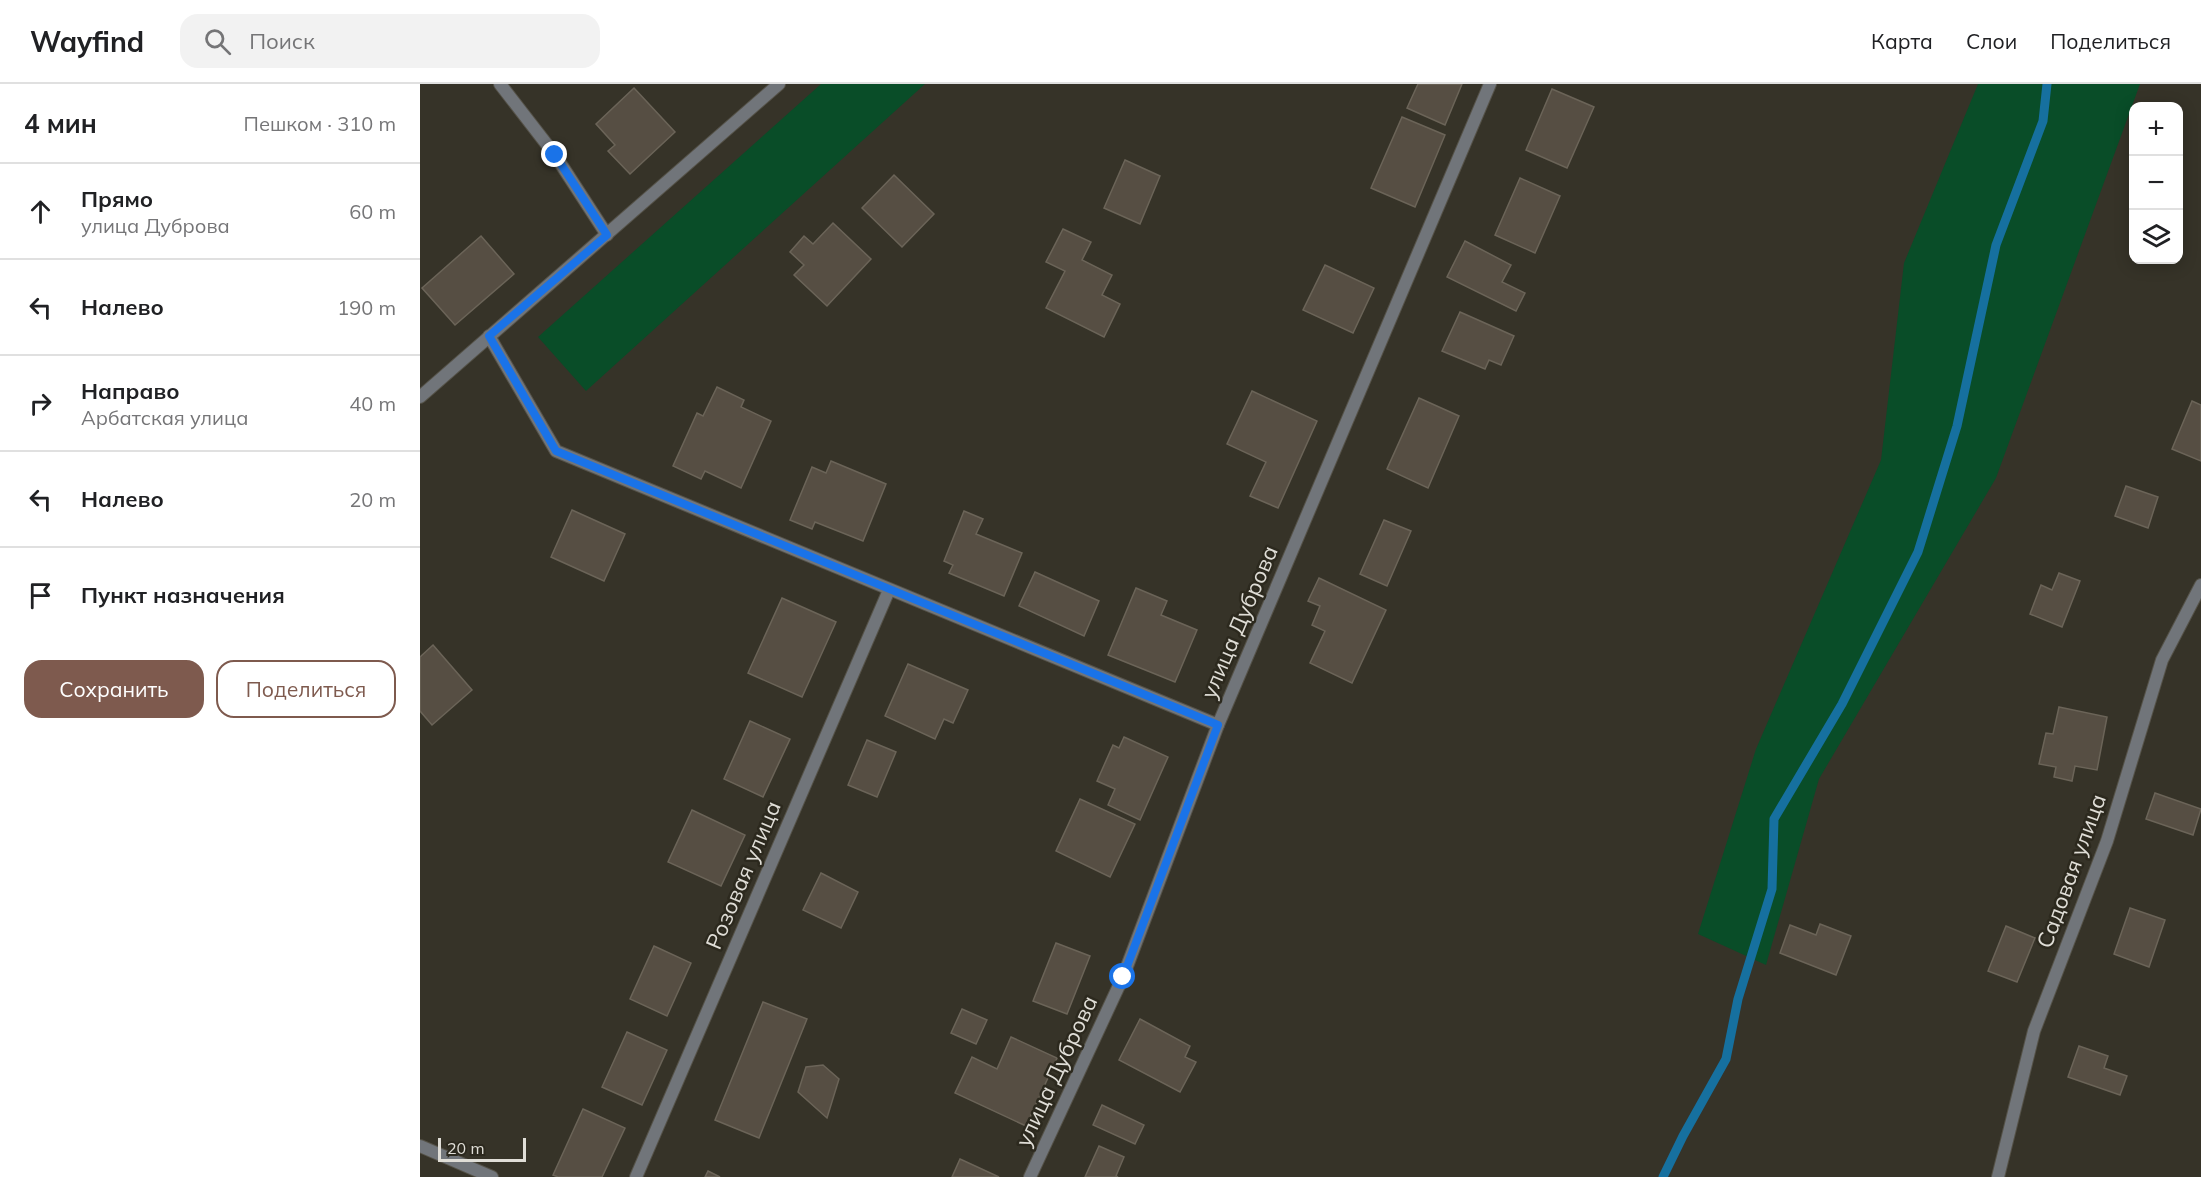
<!DOCTYPE html>
<html lang="ru">
<head>
<meta charset="utf-8">
<style>
	:root { --surface:#fff; --page:#f2f2f2; --text:#202124; --muted:#757577; --line:#e0e0e0; --accent:#7e5a4e }
	body { margin:0; font-family:Mulish,sans-serif; background:var(--page); color:var(--text) }
	.controls { position:absolute; right:18px; top:18px; display:grid; overflow:hidden; border-radius:12px; box-shadow:0 3px 15px #0003 }
	.controls button { width:54px; height:54px; display:grid; place-items:center; padding:0; border:0; border-bottom:2px solid var(--line); background:var(--surface); color:var(--text); font:30px sans-serif }
	.scale { position:absolute; left:18px; bottom:15px; width:88px; box-sizing:border-box; padding-left:6px; border:3px solid #e0ded7; border-top:0; font-size:16px; line-height:21px; white-space:nowrap; color:#e0ded7; -webkit-text-stroke:4px #2c291e; paint-order:stroke }
	.stop { position:absolute; width:18px; height:18px; margin:-14px; border:4px solid #1a73e8; border-radius:50%; background:#fff }
	.stop.end { background:#1a73e8; border-color:#fff; box-shadow:0 2px 6px #0008 }
	.list { margin:0; padding:0; list-style:none }
	h2 { display:flex; justify-content:space-between; align-items:center; height:78px; margin:0; padding:0 24px; font-size:26px }
	h2 small { font-size:20px; font-weight:400; color:var(--muted) }
	.list li { display:grid; grid-template-columns:39px 1fr auto; gap:18px; align-items:center; box-sizing:border-box; height:96px; padding:0 24px; border-top:2px solid var(--line) }
	.list b { display:block; font-size:22px; white-space:nowrap }
	.list p { margin:0; font-size:20px; white-space:nowrap; color:var(--muted) }
	.list em { font-size:20px; font-style:normal; color:var(--muted) }
	.actions { display:flex; gap:12px; padding:18px 24px }
	.actions a { flex:1; padding:14px 0; border:2px solid var(--accent); border-radius:18px; text-align:center; font-size:21px; color:var(--accent) }
	.actions .main { background:var(--accent); color:#fff }
	.icon { flex:none; width:33px; height:33px; fill:none; stroke:currentColor; stroke-width:2; stroke-linecap:round; stroke-linejoin:round }
	.map { position:relative; flex:none; width:1781px; height:1093px; overflow:hidden }
	header { display:flex; align-items:center; gap:36px; box-sizing:border-box; height:84px; padding:0 30px; background:var(--surface); border-bottom:2px solid var(--line) }
	header strong { font-size:28px }
	nav { display:flex; gap:33px; margin-inline-start:auto; font-size:21px }
	.search { width:420px; height:54px; background:var(--page); display:flex; align-items:center; gap:15px; box-sizing:border-box; padding:0 21px; border-radius:18px; color:var(--muted); font-size:22px }
	main { display:flex }
	aside { flex:1; background:var(--surface) }
	.map>svg:first-child { display:block }
	.green { fill:#094d28 }
	.lines { fill:none; stroke-linecap:round; stroke-linejoin:round }
	.stream { stroke:#16709f; stroke-width:9 }
	.building { fill:#564e43; stroke:#6b6458; stroke-width:1.5 }
	.street-casing { stroke:#555248; stroke-width:14 }
	.street { stroke:#71757a; stroke-width:12 }
	.route { stroke:#1a73e8; stroke-width:8 }
	.labels { text-anchor:middle; dominant-baseline:central; stroke-width:5; stroke-linejoin:round; paint-order:stroke }
	.street-label { font-size:22px; fill:#e0ded7; stroke:#2c291e }
</style>
</head>
<body>
<header>
<strong>Wayfind</strong>
<div class="search"><svg class="icon" aria-label="search" viewBox="0 0 24 24"><circle cx="10" cy="10" r="6"/><path d="M15 15l6 6"/></svg>Поиск</div>
<nav><a>Карта</a><a>Слои</a><a>Поделиться</a></nav>
</header>
<main>
<aside>
<h2>4 мин<small>Пешком · 310 m</small></h2>
<ul class="list">
<li><svg class="icon" aria-label="ahead" viewBox="0 0 24 24"><path d="M12 20V5M6 11l6-6 6 6"/></svg><div><b>Прямо</b><p>улица Дуброва</p></div><em>60 m</em></li>
<li><svg class="icon" aria-label="left" viewBox="0 0 24 24"><path d="M17 20v-9H6M10 6l-5 5 5 5"/></svg><div><b>Налево</b></div><em>190 m</em></li>
<li><svg class="icon" aria-label="right" viewBox="0 0 24 24"><path d="M7 20v-9h11M14 6l5 5-5 5"/></svg><div><b>Направо</b><p>Арбатская улица</p></div><em>40 m</em></li>
<li><svg class="icon" aria-label="left" viewBox="0 0 24 24"><path d="M17 20v-9H6M10 6l-5 5 5 5"/></svg><div><b>Налево</b></div><em>20 m</em></li>
<li><svg class="icon" aria-label="arrive" viewBox="0 0 24 24"><path d="M6 21V4h12l-3 4 3 4H6"/></svg><div><b>Пункт назначения</b></div></li>
</ul>
<div class="actions"><a class="main">Сохранить</a><a>Поделиться</a></div>
</aside>
<div class="map">
<svg width="1781" height="1093" viewBox="0 0 1781 1093">
	<rect width="100%" height="100%" fill="#363328"/>
	<!-- green -->
	<g class="green">
		<path d="M401,0h104l-339,307 -48,-54z"/>
		<path d="M1558,0h162l-144,394 -177,301 -53,186 -68,-31 58,-185 125,-289 23,-197z"/>
	</g>
	<g class="lines">
		<!-- stream -->
		<path class="stream" d="M1243,1093l20,-41 43,-77 12,-60 34,-110 2,-70 68,-115 76,-152 39,-126 39,-181 47,-124 4,-37"/>
	</g>
	<!-- building -->
	<g class="building">
		<path d="M998,0h44l-17,41 -38,-17z"/>
		<path d="M214,4l41,44 -45,42 -22,-23 7,-6 -19,-21z"/>
		<path d="M1132,5l42,18 -27,61 -41,-18z"/>
		<path d="M982,33l43,18 -30,72 -44,-19z"/>
		<path d="M705,76l35,16 -20,48 -36,-16z"/>
		<path d="M474,91l40,39 -32,33 -40,-39z"/>
		<path d="M1100,94l40,18 -25,57 -40,-18z"/>
		<path d="M413,139l38,36 -44,47 -33,-31 10,-10 -14,-13 14,-16 9,8z"/>
		<path d="M643,145l28,13 -9,18 30,15 -10,20 18,9 -16,33 -58,-29 19,-37 -19,-9z"/>
		<path d="M61,152l33,38 -59,51 -33,-37z"/>
		<path d="M1045,157l46,24 -9,17 23,11 -9,18 -69,-34z"/>
		<path d="M905,181l49,23 -21,45 -50,-23z"/>
		<path d="M1040,228l54,24 -13,29 -12,-5 -4,9 -43,-18z"/>
		<path d="M297,303l27,13 -3,7 30,14 -30,67 -36,-17 -4,8 -28,-13 24,-53 6,3z"/>
		<path d="M832,307l65,30 -39,87 -28,-12 16,-34 -39,-18z"/>
		<path d="M999,314l40,18 -31,72 -41,-19z"/>
		<path d="M1772,317l9,4v56l-29,-12z"/>
		<path d="M411,377l55,23 -23,57 -48,-19 -3,7 -22,-9 22,-53 14,6z"/>
		<path d="M1706,402l32,11 -10,31 -33,-12z"/>
		<path d="M152,426l53,24 -21,47 -53,-24z"/>
		<path d="M544,427l19,8 -7,15 46,19 -18,43 -55,-23 4,-8 -9,-4z"/>
		<path d="M964,436l27,11 -24,55 -27,-12z"/>
		<path d="M615,488l64,29 -15,35 -65,-30z"/>
		<path d="M1639,489l21,8 -18,46 -32,-13 11,-29 11,5z"/>
		<path d="M899,494l67,32 -34,73 -42,-20 15,-32 -13,-6 8,-19 -12,-5z"/>
		<path d="M716,504l31,13 -6,14 36,15 -22,52 -67,-27z"/>
		<path d="M362,514l54,24 -34,75 -54,-24z"/>
		<path d="M13,561l39,45 -40,35 -12,-14v-54z"/>
		<path d="M488,580l60,26 -15,33 -9,-4 -9,20 -50,-23z"/>
		<path d="M1639,623l48,10 -10,53 -22,-4 -3,15 -18,-4 2,-10 -17,-3 7,-31 7,1z"/>
		<path d="M330,637l40,18 -27,58 -39,-18z"/>
		<path d="M704,653l44,20 -28,63 -32,-15 7,-16 -18,-8 16,-36 6,3z"/>
		<path d="M447,656l29,12 -19,45 -29,-12z"/>
		<path d="M1735,709l46,16 -8,26 -47,-16z"/>
		<path d="M660,715l55,25 -25,53 -54,-26z"/>
		<path d="M272,726l53,25 -24,51 -53,-24z"/>
		<path d="M401,789l37,19 -17,36 -38,-18z"/>
		<path d="M1710,824l35,12 -16,47 -35,-13z"/>
		<path d="M1400,840l31,12 -15,39 -56,-22 10,-28 26,10z"/>
		<path d="M1586,842l29,12 -18,44 -29,-11z"/>
		<path d="M636,859l34,13 -23,58 -34,-13z"/>
		<path d="M234,862l37,17 -24,53 -37,-17z"/>
		<path d="M343,918l44,17 -48,119 -44,-18z"/>
		<path d="M542,925l25,11 -11,24 -25,-11z"/>
		<path d="M720,935l50,27 -5,11 11,5 -16,30 -61,-32z"/>
		<path d="M207,948l40,18 -25,55 -40,-18z"/>
		<path d="M591,953l46,21 -31,68 -71,-33 17,-36 25,12z"/>
		<path d="M1659,962l29,10 -4,12 23,8 -7,19 -52,-18z"/>
		<path d="M403,981l16,14 -12,39 -29,-26 8,-25z"/>
		<path d="M682,1021l42,20 -9,19 -42,-19z"/>
		<path d="M163,1025l42,19 -23,49h-44l-5,-2z"/>
		<path d="M679,1062l25,11 -8,19 2,1h-33z"/>
		<path d="M540,1075l39,18h-47z"/>
		<path d="M288,1087l12,6h-15z"/>
	</g>
	<g class="lines">
		<!-- street casing -->
		<g class="street-casing">
			<g id="street">
				<path d="M80,0l55,71 52,80"/>
				<path d="M69,252l67,115 662,274"/>
				<path d="M0,313l359,-313"/>
				<path d="M0,1062l72,31"/>
				<path d="M216,1093l253,-587"/>
				<path d="M610,1093l93,-200 95,-252 272,-641"/>
				<path d="M1578,1093l36,-146 73,-190 55,-181 39,-75"/>
			</g>
		</g>
		<!-- street -->
		<use href="#street" class="street"/>
	</g>
	<g class="lines">
		<!-- route -->
		<path class="route" d="M135,71l52,80 -118,101 67,115 662,274 -95,252"/>
	</g>
	<g class="labels">
		<!-- street labels -->
		<g class="street-label">
			<text transform="translate(819 538) rotate(-67)">улица Дуброва</text>
			<text transform="translate(1651 787) rotate(-70)">Садовая улица</text>
			<text transform="translate(323 791) rotate(-67)">Розовая улица</text>
			<text transform="translate(636 987) rotate(-65)">улица Дуброва</text>
		</g>
	</g>
</svg>
<div class="controls">
<button>+</button>
<button>−</button>
<button><svg class="icon" aria-label="layers" viewBox="0 0 24 24"><path d="M12 4l9 5-9 5-9-5zM3 14l9 5 9-5"/></svg></button>
</div>
<div class="scale">20 m</div>
<div class="stop" style="left:703px;top:893px"></div>
<div class="stop end" style="left:135px;top:71px"></div>
</div>
</main>
</body>
</html>
